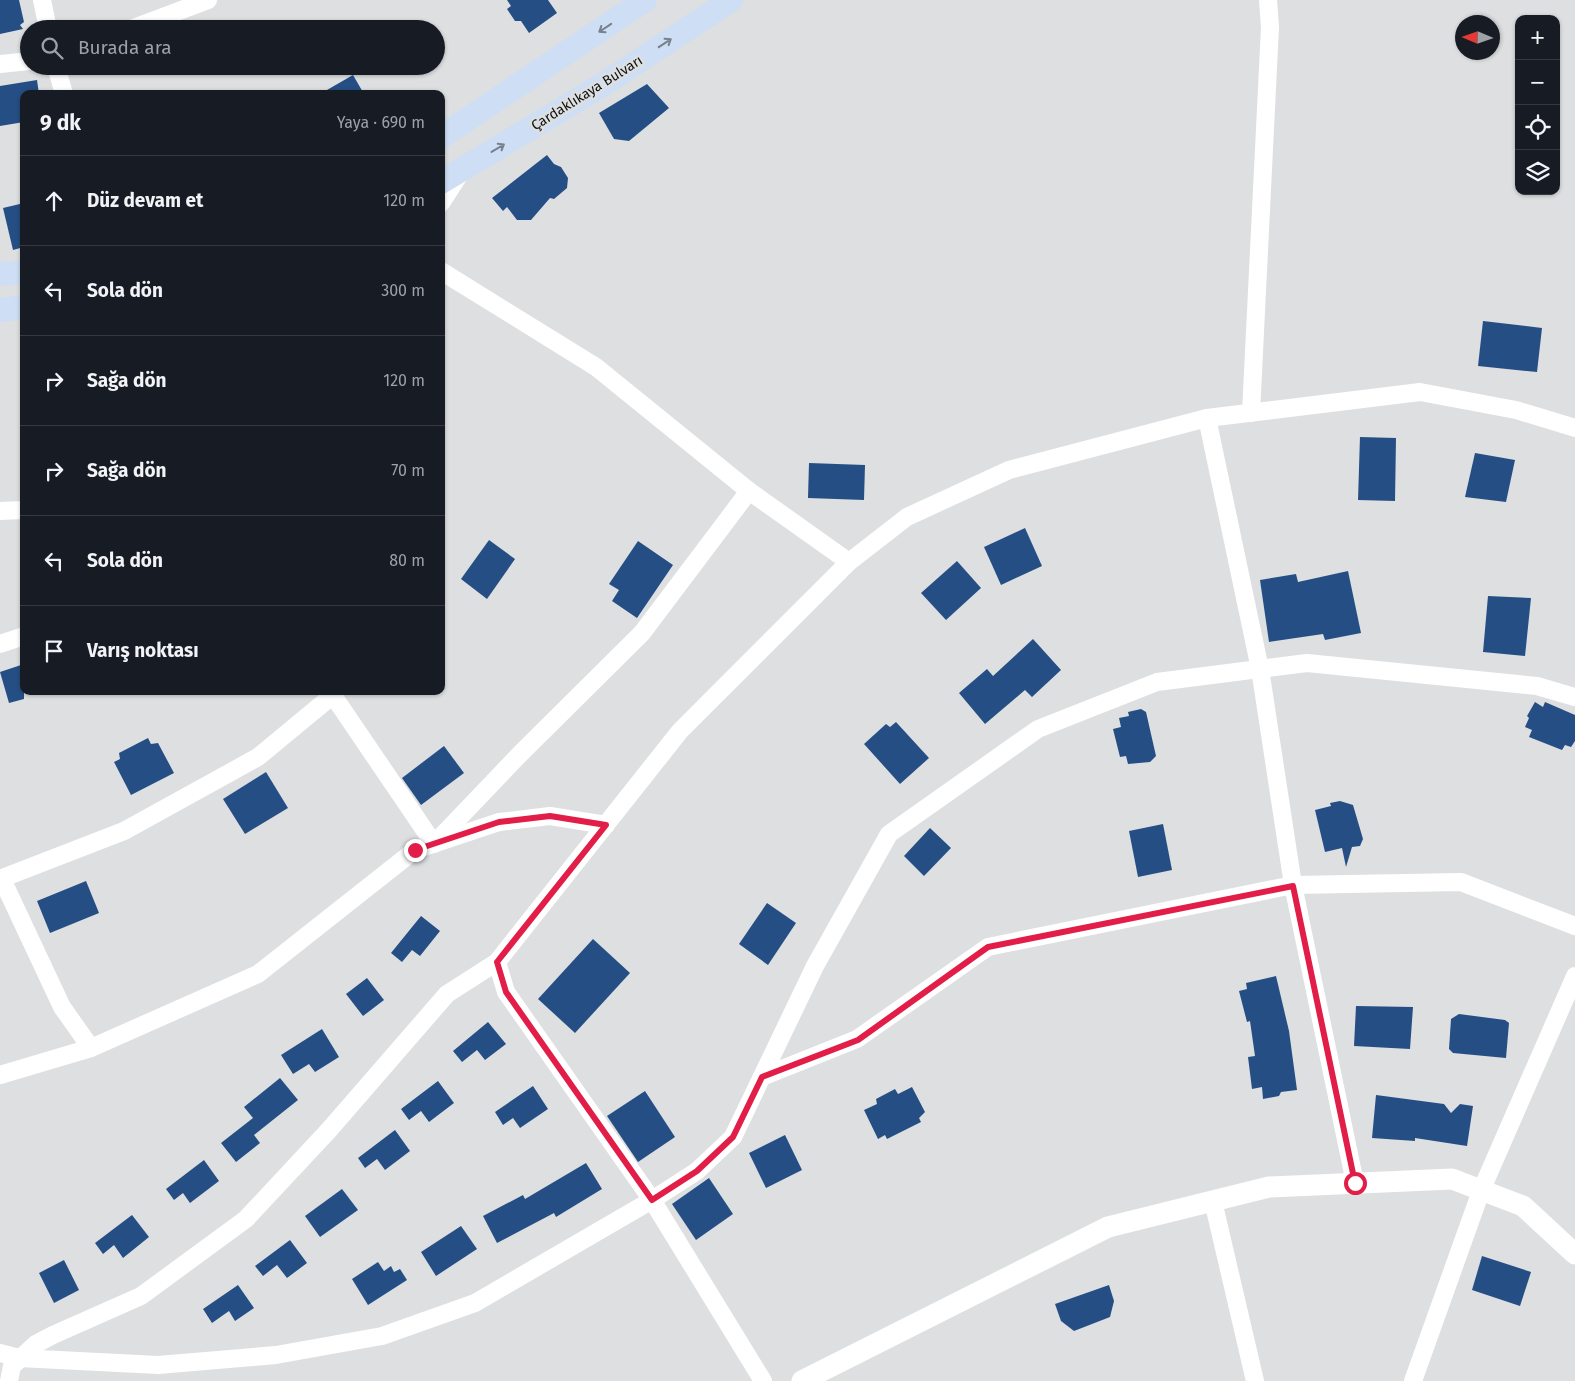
<!DOCTYPE html>
<html lang="tr">
<head>
<meta charset="utf-8">
<style>
	:root { --surface:#171b24; --page:#242831; --text:#f1f3f6; --muted:#9ea1a6; --line:#363941 }
	body { margin:0; font-family:"Fira Sans",sans-serif; background:var(--page); color:var(--text) }
	.controls { position:absolute; right:15px; top:15px; display:grid; overflow:hidden; border-radius:10px; box-shadow:0 1px 4px #0004 }
	.controls button { width:45px; height:45px; display:grid; place-items:center; padding:0; border:0; border-bottom:1px solid var(--line); background:var(--surface); color:var(--text); font:25px sans-serif }
	.compass { position:absolute; left:1455px; top:15px; width:45px; height:45px; border-radius:50%; background:var(--surface); box-shadow:0 1px 4px #0004; rotate:272deg }
	.stop { position:absolute; width:15px; height:15px; margin:-11px; border:4px solid #e11d48; border-radius:50%; background:#fff }
	.stop.end { background:#e11d48; border-color:#fff; box-shadow:0 1px 5px #0008 }
	.list { margin:0; padding:0; list-style:none }
	h2 { display:flex; justify-content:space-between; align-items:center; height:65px; margin:0; padding:0 20px; font-size:21px }
	h2 small { font-size:16px; font-weight:400; color:var(--muted) }
	.list li { display:grid; grid-template-columns:32px 1fr auto; gap:15px; align-items:center; box-sizing:border-box; height:90px; padding:0 20px; border-top:1px solid var(--line) }
	.list b { display:block; font-size:19px; white-space:nowrap }
	.list em { font-size:16px; font-style:normal; color:var(--muted) }
	.icon { flex:none; width:28px; height:28px; fill:none; stroke:currentColor; stroke-width:2; stroke-linecap:round; stroke-linejoin:round }
	.map { position:relative; flex:none; width:1575px; height:1381px; overflow:hidden }
	.search { position:absolute; background:var(--surface); box-shadow:0 1px 4px #0004; left:20px; top:20px; width:425px; height:55px; display:flex; align-items:center; gap:12px; box-sizing:border-box; padding:0 18px; border-radius:28px; color:var(--muted); font-size:19px }
	.panel { position:absolute; background:var(--surface); box-shadow:0 1px 4px #0004; left:20px; top:90px; width:425px; height:605px; border-radius:10px }
	.map>svg:first-child { display:block }
	.building { fill:#254f84 }
	.lines { fill:none; stroke-linecap:round; stroke-linejoin:round }
	.minor { stroke:#fff; stroke-width:18 }
	.tertiary { stroke:#fff; stroke-width:21 }
	.secondary { stroke:#cedef4; stroke-width:24 }
	.oneway { stroke:#77808d }
	.route { stroke:#e11d48; stroke-width:6 }
	.labels { text-anchor:middle; dominant-baseline:central; stroke-width:5; stroke-linejoin:round; paint-order:stroke }
	.street-label { font-size:14px; fill:#0d0e0f; stroke:#dddfe1 }
</style>
</head>
<body>
<div class="map">
<svg width="1575" height="1381" viewBox="0 0 1575 1381">
	<rect width="100%" height="100%" fill="#dddfe1"/>
	<!-- building -->
	<g class="building">
		<path d="M0,0h19l5,22 -4,3 3,4 -23,5z"/>
		<path d="M507,0h41l9,13 -28,20 -8,-12h-6l-8,-12 4,-3z"/>
		<path d="M353,75l11,19h-44z"/>
		<path d="M37,80l2,14h-15v28l-24,4v-40z"/>
		<path d="M647,84l22,24 -40,33 -15,-2 -15,-26z"/>
		<path d="M547,155l7,9 7,3 7,11 -1,10 -13,11 -4,-1 -19,22h-14l-10,-13 -4,4 -11,-13z"/>
		<path d="M24,203v44l-11,3 -10,-42z"/>
		<path d="M1483,321l59,7 -5,44 -59,-6z"/>
		<path d="M1360,437l36,1 -1,63 -37,-1z"/>
		<path d="M1475,453l40,7 -9,42 -41,-5z"/>
		<path d="M809,463l56,2 -1,35 -56,-2z"/>
		<path d="M1025,528l17,38 -41,19 -17,-38z"/>
		<path d="M489,540l26,19 -28,40 -26,-20z"/>
		<path d="M638,541l35,24 -36,53 -25,-17 7,-11 -10,-6z"/>
		<path d="M957,561l24,27 -35,32 -25,-27z"/>
		<path d="M1348,571l13,62 -36,7 -2,-6 -54,8 -9,-62 36,-6 2,8z"/>
		<path d="M1488,596l43,2 -6,58 -42,-4z"/>
		<path d="M1033,639l28,31 -29,27 -7,-7 -40,34 -26,-31 28,-24 6,7z"/>
		<path d="M24,664v35l-15,4 -9,-31z"/>
		<path d="M1535,702l8,5 2,-5 30,13v26l-4,6 -6,-2 -3,5 -33,-13 3,-7 -7,-3 4,-9 -2,-2z"/>
		<path d="M1141,709l5,3 10,44 -6,6 -22,2 -2,-8 -6,1 -7,-28 8,-2 -2,-9 10,-2 -1,-4z"/>
		<path d="M896,722l33,36 -29,26 -36,-40 22,-20 4,3z"/>
		<path d="M148,738l3,6 7,-1 16,30 -43,22 -17,-33 6,-3 -1,-6z"/>
		<path d="M444,746l20,27 -43,32 -19,-27z"/>
		<path d="M266,772l22,36 -43,26 -22,-35z"/>
		<path d="M1340,801l13,4 10,34 -3,7 -8,1 -6,20 -4,-19 -17,4 -10,-42 16,-4 -1,-3z"/>
		<path d="M1163,824l9,46 -34,7 -9,-46z"/>
		<path d="M930,828l21,20 -27,28 -20,-20z"/>
		<path d="M86,881l13,32 -49,20 -13,-32z"/>
		<path d="M767,903l29,20 -28,42 -29,-21z"/>
		<path d="M421,916l19,15 -20,25 -8,-6 -10,12 -11,-9z"/>
		<path d="M593,939l37,34 -55,60 -37,-34z"/>
		<path d="M1276,976l13,55 8,59 -16,2 -2,4 -16,3 -1,-12 -10,2 -4,-32 7,-1 -5,-35 -3,1 -8,-31 8,-2 -1,-6z"/>
		<path d="M367,978l17,22 -21,16 -17,-22z"/>
		<path d="M1356,1006l57,1 -3,42 -56,-3z"/>
		<path d="M1459,1014l46,6 4,3 -3,35 -53,-5 -4,-4 2,-30z"/>
		<path d="M488,1022l18,22 -21,16 -8,-10 -15,12 -9,-11z"/>
		<path d="M322,1029l17,28 -24,15 -6,-8 -16,10 -12,-19z"/>
		<path d="M280,1078l18,22 -44,35 6,8 -24,19 -15,-19 32,-25 -9,-11z"/>
		<path d="M438,1081l16,22 -25,19 -8,-11 -12,9 -8,-11z"/>
		<path d="M533,1086l15,23 -28,19 -7,-10 -10,7 -8,-13z"/>
		<path d="M912,1087l13,25 -6,6 2,4 -34,17 -2,-4 -7,4 -14,-29 13,-6 -1,-5 19,-10 3,5z"/>
		<path d="M645,1091l30,46 -37,25 -31,-46z"/>
		<path d="M1376,1095l68,9 7,9 9,-9 13,2 -6,40 -52,-8v3l-43,-3z"/>
		<path d="M395,1130l15,21 -25,19 -8,-11 -12,9 -7,-10z"/>
		<path d="M785,1135l17,35 -36,18 -17,-35z"/>
		<path d="M204,1160l15,21 -29,22 -7,-10 -9,7 -8,-11z"/>
		<path d="M586,1163l16,26 -46,28 -2,-4 -57,30 -14,-27 40,-21 2,4z"/>
		<path d="M709,1178l24,36 -37,26 -24,-36z"/>
		<path d="M342,1189l16,21 -38,27 -15,-21z"/>
		<path d="M132,1215l17,22 -26,21 -9,-13 -11,9 -8,-11z"/>
		<path d="M461,1226l16,23 -41,27 -15,-24z"/>
		<path d="M290,1240l17,23 -20,15 -10,-13 -14,11 -8,-10z"/>
		<path d="M1482,1256l49,16 -11,34 -48,-16z"/>
		<path d="M64,1260l15,30 -25,13 -15,-30z"/>
		<path d="M378,1262l6,9 7,-5 3,6 6,-3 7,11 -39,25 -16,-26z"/>
		<path d="M238,1285l16,23 -19,13 -6,-10 -17,12 -9,-14z"/>
		<path d="M1109,1285l5,16 -4,16 -36,14 -13,-10 -6,-17z"/>
	</g>
	<g class="lines">
		<!-- minor -->
		<g class="minor">
			<path d="M42,0l6,29"/>
			<path d="M131,29l77,-29"/>
			<path d="M0,64l29,-3"/>
			<path d="M56,66l8,28"/>
			<path d="M441,203l20,-31"/>
			<path d="M441,271l155,96 153,124"/>
			<path d="M1251,413l19,-386 -2,-27"/>
			<path d="M1207,418l53,251 33,216 62,298"/>
			<path d="M0,511l24,-1"/>
			<path d="M0,644l24,-8"/>
			<path d="M330,691l104,153 86,-90 122,-121 107,-142 100,71"/>
			<path d="M0,879l124,-48 134,-74 75,-62"/>
			<path d="M2,879l60,128 29,41"/>
			<path d="M497,962l9,30 146,208 111,181"/>
			<path d="M0,1075l91,-27 167,-74 157,-124 84,-28 51,-6 56,9"/>
			<path d="M762,1077l95,-38 131,-92 305,-62 168,-3 114,44"/>
			<path d="M1213,1201l42,180"/>
			<path d="M0,1353l19,5 139,7 118,-10 106,-19 93,-33 177,-103 45,-29 36,-34 82,-171 74,-132 149,-105 119,-47 150,-19 230,23 38,11"/>
			<path d="M9,1381l3,-15 24,-22 17,-9 88,-39 105,-77 83,-89 118,-136 50,-32 183,-231 169,-169 58,-45 102,-47 198,-52 213,-26 96,18 59,18"/>
			<path d="M1413,1381l68,-190 94,-215"/>
		</g>
		<!-- tertiary -->
		<path class="tertiary" d="M802,1381l306,-154 161,-40 183,-8 71,27 52,48"/>
		<!-- secondary -->
		<g class="secondary">
			<path d="M441,137l204,-137"/>
			<path d="M441,182l166,-100 124,-82"/>
			<path d="M0,274l24,-2"/>
			<path d="M0,310l24,-3"/>
		</g>
	</g>
	<!-- one-way arrows -->
	<defs><path id="oneway-shaft" d="M-6 0H5M1.5-3L5.5 0L1.5 3" fill="none" stroke-width="1.6" stroke-linecap="round" stroke-linejoin="round" transform="scale(1.25)"/></defs>
	<g class="oneway">
		<use href="#oneway-shaft" transform="translate(605 28) rotate(146)"/>
		<use href="#oneway-shaft" transform="translate(665 43) rotate(-33)"/>
		<use href="#oneway-shaft" transform="translate(498 148) rotate(-31)"/>
	</g>
	<g class="lines">
		<!-- route -->
		<path class="route" d="M415,850l84,-28 51,-6 56,9 -109,137 9,30 146,208 45,-29 36,-34 29,-60 96,-37 130,-93 305,-61 62,297"/>
	</g>
	<g class="labels">
		<!-- street labels -->
		<g class="street-label">
			<text transform="translate(587 93) rotate(-32)">Çardaklıkaya Bulvarı</text>
		</g>
	</g>
</svg>
<div class="controls">
<button>+</button>
<button>−</button>
<button><svg class="icon" aria-label="locate" viewBox="0 0 24 24"><circle cx="12" cy="12" r="6"/><path d="M12 2v4M12 18v4M2 12h4M18 12h4"/></svg></button>
<button><svg class="icon" aria-label="layers" viewBox="0 0 24 24"><path d="M12 4l9 5-9 5-9-5zM3 14l9 5 9-5"/></svg></button>
</div>
<svg class="compass" viewBox="-18 -18 36 36"><path d="M0-13l5 13h-10z" fill="#e53935"/><path d="M0 13l5-13h-10z" fill="#9ea1a6"/></svg>
<div class="stop" style="left:1355px;top:1183px"></div>
<div class="stop end" style="left:415px;top:850px"></div>
<div class="search"><svg class="icon" aria-label="search" viewBox="0 0 24 24"><circle cx="10" cy="10" r="6"/><path d="M15 15l6 6"/></svg>Burada ara</div>
<section class="panel">
<h2>9 dk<small>Yaya · 690 m</small></h2>
<ul class="list">
<li><svg class="icon" aria-label="ahead" viewBox="0 0 24 24"><path d="M12 20V5M6 11l6-6 6 6"/></svg><div><b>Düz devam et</b></div><em>120 m</em></li>
<li><svg class="icon" aria-label="left" viewBox="0 0 24 24"><path d="M17 20v-9H6M10 6l-5 5 5 5"/></svg><div><b>Sola dön</b></div><em>300 m</em></li>
<li><svg class="icon" aria-label="right" viewBox="0 0 24 24"><path d="M7 20v-9h11M14 6l5 5-5 5"/></svg><div><b>Sağa dön</b></div><em>120 m</em></li>
<li><svg class="icon" aria-label="right" viewBox="0 0 24 24"><path d="M7 20v-9h11M14 6l5 5-5 5"/></svg><div><b>Sağa dön</b></div><em>70 m</em></li>
<li><svg class="icon" aria-label="left" viewBox="0 0 24 24"><path d="M17 20v-9H6M10 6l-5 5 5 5"/></svg><div><b>Sola dön</b></div><em>80 m</em></li>
<li><svg class="icon" aria-label="arrive" viewBox="0 0 24 24"><path d="M6 21V4h12l-3 4 3 4H6"/></svg><div><b>Varış noktası</b></div></li>
</ul>
</section>
</div>
</body>
</html>
